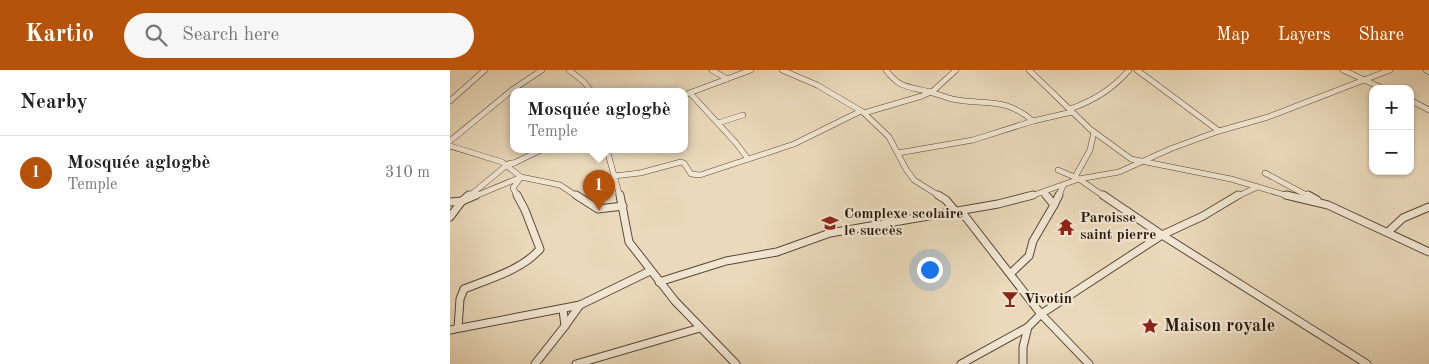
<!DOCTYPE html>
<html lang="en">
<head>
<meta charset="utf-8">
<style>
	:root { --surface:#fff; --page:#f6f6f6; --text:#222; --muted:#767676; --line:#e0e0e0; --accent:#b45309 }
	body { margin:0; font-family:"Old Standard TT",serif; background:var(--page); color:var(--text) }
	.controls { position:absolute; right:15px; top:15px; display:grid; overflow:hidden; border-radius:10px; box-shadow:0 1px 4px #0004 }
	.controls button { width:45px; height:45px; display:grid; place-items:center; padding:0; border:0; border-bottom:1px solid var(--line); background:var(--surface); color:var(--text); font:25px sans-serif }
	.you { position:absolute; left:479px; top:199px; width:18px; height:18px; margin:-12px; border:4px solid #fff; border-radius:50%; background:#1a73e8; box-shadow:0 0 0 8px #1a73e833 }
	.badge { display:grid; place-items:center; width:32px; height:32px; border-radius:50%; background:var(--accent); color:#fff; font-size:16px; font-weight:700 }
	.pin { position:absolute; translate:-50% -41px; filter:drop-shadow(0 1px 2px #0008) }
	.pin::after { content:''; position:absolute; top:26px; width:18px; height:15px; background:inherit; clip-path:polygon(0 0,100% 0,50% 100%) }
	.popup { position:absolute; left:60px; top:18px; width:178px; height:65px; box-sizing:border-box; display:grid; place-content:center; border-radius:10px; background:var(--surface); filter:drop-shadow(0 1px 4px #0005); font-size:16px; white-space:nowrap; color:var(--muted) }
	.popup b { font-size:19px; color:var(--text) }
	.popup::after { content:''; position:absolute; left:50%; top:100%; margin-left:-10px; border:10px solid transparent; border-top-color:var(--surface) }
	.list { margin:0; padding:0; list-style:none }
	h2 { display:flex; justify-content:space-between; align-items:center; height:65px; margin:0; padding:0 20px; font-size:21px }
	h2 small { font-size:16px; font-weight:400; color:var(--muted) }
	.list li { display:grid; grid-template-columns:32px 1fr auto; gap:15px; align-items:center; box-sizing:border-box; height:75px; padding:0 20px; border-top:1px solid var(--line) }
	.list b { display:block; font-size:19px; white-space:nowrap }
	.list p { margin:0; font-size:16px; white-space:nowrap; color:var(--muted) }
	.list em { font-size:16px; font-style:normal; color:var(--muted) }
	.icon { flex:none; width:28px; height:28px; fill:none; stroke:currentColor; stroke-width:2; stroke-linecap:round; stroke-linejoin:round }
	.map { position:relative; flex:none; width:979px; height:294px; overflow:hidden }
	header { display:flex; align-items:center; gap:30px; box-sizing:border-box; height:70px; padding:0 25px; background:var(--accent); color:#fff }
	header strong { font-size:24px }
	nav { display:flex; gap:28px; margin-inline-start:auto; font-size:18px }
	.search { width:350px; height:45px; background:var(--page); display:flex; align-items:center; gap:12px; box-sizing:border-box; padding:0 18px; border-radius:28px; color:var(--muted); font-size:19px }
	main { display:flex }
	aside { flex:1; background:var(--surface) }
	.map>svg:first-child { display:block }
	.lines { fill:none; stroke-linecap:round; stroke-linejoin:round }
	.street-far1-casing { stroke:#564838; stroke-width:6 }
	.street-casing { stroke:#564838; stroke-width:9 }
	.street-far1 { stroke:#f1e6d2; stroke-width:5 }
	.street { stroke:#f1e6d2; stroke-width:7 }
	.labels { text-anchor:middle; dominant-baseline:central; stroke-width:4.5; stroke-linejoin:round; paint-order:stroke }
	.poi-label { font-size:15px; font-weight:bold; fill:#25180d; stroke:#f1e6d2; text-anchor:start }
	.near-poi-label { font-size:18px; font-weight:bold; fill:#25180d; stroke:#f1e6d2; text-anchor:start }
</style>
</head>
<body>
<header>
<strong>Kartio</strong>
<div class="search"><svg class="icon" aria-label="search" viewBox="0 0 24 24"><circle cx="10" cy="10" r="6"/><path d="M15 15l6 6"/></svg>Search here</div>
<nav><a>Map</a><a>Layers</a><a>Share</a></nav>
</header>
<main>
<aside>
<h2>Nearby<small></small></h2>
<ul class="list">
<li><span class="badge">1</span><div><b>Mosquée aglogbè</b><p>Temple</p></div><em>310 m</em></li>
</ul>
</aside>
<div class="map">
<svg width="979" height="294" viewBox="0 0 979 294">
	<rect width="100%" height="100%" fill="#ead9ba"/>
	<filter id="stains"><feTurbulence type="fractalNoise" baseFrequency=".004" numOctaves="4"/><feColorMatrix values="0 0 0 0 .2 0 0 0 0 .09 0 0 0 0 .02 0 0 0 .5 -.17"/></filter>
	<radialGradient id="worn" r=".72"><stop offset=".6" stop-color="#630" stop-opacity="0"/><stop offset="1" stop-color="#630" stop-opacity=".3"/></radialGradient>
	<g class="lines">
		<!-- street-far1 casing -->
		<g class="street-far1-casing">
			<g id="street-far1">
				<path d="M119,0l15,12 8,10"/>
				<path d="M262,0l15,9"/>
				<path d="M332,0l35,15 46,27"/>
				<path d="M436,0c14,19 22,16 44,22 7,2 14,5 22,7 34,7 52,-3 81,22"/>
				<path d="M579,0l61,59 41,30 100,20 61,18"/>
				<path d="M687,0l82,61"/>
				<path d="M893,0l41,19"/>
				<path d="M976,0l3,2"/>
				<path d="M240,23l46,50 12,16"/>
				<path d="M234,25l67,-25"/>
				<path d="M960,30l19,10"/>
				<path d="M0,31l35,-31"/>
				<path d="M620,39c23,-8 43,-20 59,-39"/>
				<path d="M268,53l25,-8"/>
				<path d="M0,71l62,-51 30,-20"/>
				<path d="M0,76l52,16 19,15 39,8 18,12"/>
				<path d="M157,80l13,47"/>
				<path d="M448,83l75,-13 60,-19 39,-9"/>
				<path d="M60,93h4l27,-13"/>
				<path d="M608,100l21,9 26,18"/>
				<path d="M815,103l45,24"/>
				<path d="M164,106l26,-3 41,-11 3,1 7,11 9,1 94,-31 67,-33"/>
				<path d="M625,107l15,-27 4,-18"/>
				<path d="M593,123l5,4"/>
				<path d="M18,127l39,-32 7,-2"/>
				<path d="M23,127l48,-20 -8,11 5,9"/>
				<path d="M491,127l-27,-17 -8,-11 -17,-32 -25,-24 58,-17 11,-5 23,-21"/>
				<path d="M578,127l51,-18 40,-7 51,-23 49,-18 49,-14 122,-47"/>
				<path d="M608,127l5,-11"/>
				<path d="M786,127l21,-10"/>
			</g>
		</g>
		<!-- street casing -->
		<g class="street-casing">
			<g id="street">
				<path d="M126,125l22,14 25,-3"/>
				<path d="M170,125l9,47 46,59 61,63"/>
				<path d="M488,125l8,5 10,12"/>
				<path d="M653,125l59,40 205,129"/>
				<path d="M836,125l42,10 101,47"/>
				<path d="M858,125l9,5"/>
				<path d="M0,132l12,-1 14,-6"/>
				<path d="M604,135l5,-10"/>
				<path d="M511,141l80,103 48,50"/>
				<path d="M0,147l12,-16 7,-6"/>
				<path d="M938,162l15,-14 26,-11"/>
				<path d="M561,203l18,-17 4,-15 21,-36 -8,-10"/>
				<path d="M209,212l67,-21 51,-9 53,-19 168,-29 35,-9"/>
				<path d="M113,240l2,16 15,-21"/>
				<path d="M8,258l2,-29 4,-10c25,-10 58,-19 76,-40l-15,-39 -8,-15"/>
				<path d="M0,260l130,-25 70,-34"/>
				<path d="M85,294l30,-38"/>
				<path d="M126,294l124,-36"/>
				<path d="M511,294l67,-37 13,-13 121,-79 41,-19 35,-21"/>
				<path d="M573,294v-17l5,-20"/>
			</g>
		</g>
		<!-- street-far1 -->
		<use href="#street-far1" class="street-far1"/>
		<!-- street -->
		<use href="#street" class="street"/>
	</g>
	<!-- icons -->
	<defs>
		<g id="school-bare" transform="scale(1.35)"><path d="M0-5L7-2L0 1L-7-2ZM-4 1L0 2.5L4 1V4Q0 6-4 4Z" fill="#8f2418" stroke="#f1e6d2" stroke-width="2.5" paint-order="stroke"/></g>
		<g id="temple-bare" transform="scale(1.35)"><path d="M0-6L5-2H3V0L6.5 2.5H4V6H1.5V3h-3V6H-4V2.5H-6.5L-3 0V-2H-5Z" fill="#8f2418" stroke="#f1e6d2" stroke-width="2.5" paint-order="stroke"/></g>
		<g id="bar-bare" transform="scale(1.35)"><path d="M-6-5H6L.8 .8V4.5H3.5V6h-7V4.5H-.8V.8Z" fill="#8f2418" stroke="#f1e6d2" stroke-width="2.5" paint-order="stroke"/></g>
		<g id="sight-bare" transform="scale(1.35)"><path d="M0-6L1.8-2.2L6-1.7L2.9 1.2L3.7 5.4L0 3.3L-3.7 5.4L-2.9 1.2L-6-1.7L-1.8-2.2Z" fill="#8f2418" stroke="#f1e6d2" stroke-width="2.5" paint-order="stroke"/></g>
	</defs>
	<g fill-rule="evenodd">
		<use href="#school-bare" x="380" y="153"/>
		<use href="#temple-bare" x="616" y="157"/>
		<use href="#bar-bare" x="560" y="229"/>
		<use href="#sight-bare" x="700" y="256"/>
	</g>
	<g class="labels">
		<!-- poi labels -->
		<g class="poi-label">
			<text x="394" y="144">Complexe scolaire<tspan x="394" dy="17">le succès</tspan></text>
			<text x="630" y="148">Paroisse<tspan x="630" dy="17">saint pierre</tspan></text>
			<text x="574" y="229">Vivotin</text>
		</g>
		<!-- near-poi labels -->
		<g class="near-poi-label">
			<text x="714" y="256">Maison royale</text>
		</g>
	</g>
	<rect width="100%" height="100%" filter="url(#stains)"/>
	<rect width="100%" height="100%" fill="url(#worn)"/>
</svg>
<div class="controls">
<button>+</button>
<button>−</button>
</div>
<div class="you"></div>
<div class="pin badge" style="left:149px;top:141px">1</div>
<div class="popup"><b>Mosquée aglogbè</b>Temple</div>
</div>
</main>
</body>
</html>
